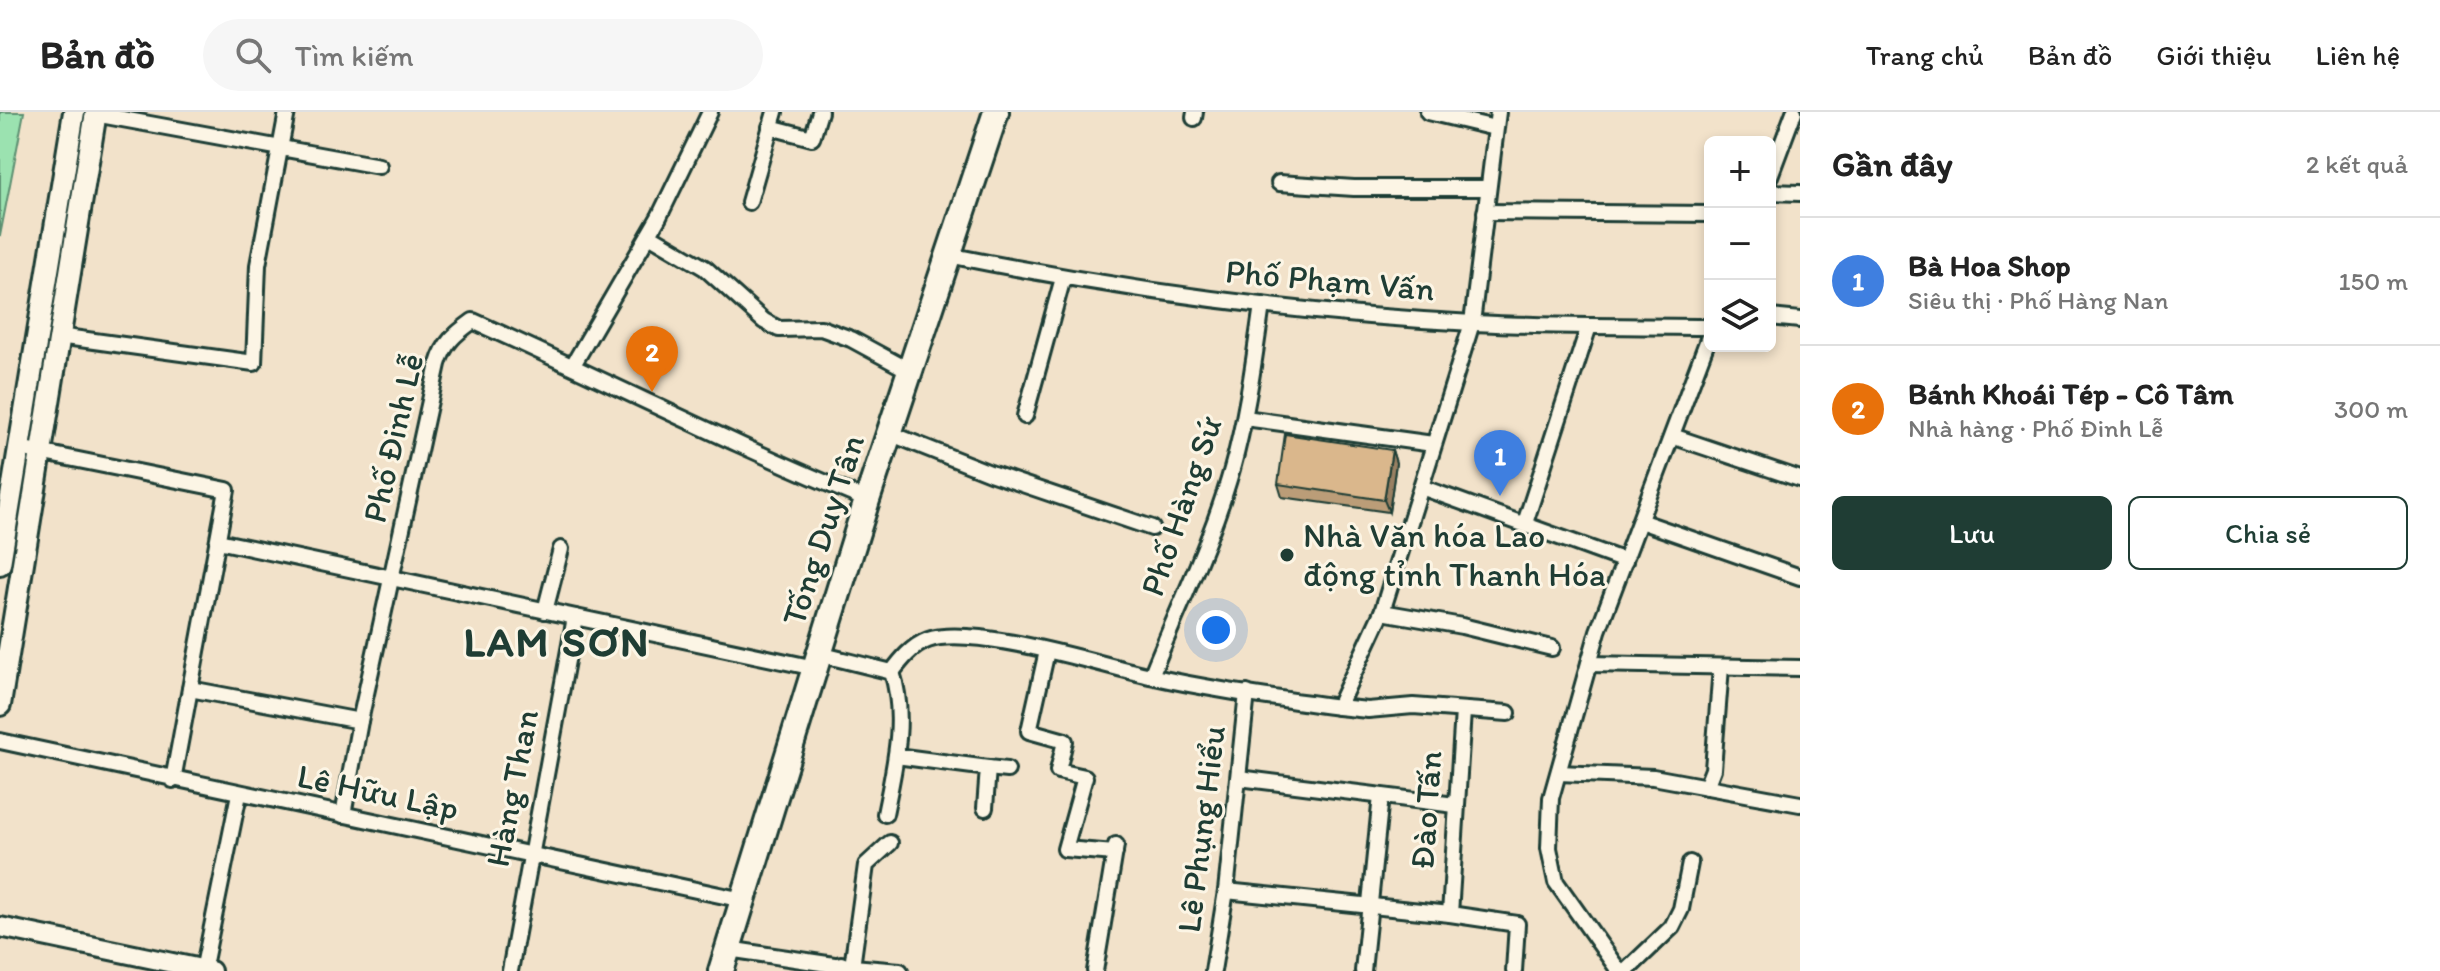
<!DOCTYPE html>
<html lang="vi">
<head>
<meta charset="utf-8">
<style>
	:root { --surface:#fff; --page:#f6f6f6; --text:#222; --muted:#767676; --line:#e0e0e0; --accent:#1f3d34 }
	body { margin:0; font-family:Itim,sans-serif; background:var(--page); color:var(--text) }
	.controls { position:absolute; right:24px; top:24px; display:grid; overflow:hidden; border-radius:12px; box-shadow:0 4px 12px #0003 }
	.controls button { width:72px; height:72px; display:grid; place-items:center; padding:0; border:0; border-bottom:2px solid var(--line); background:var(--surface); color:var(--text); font:40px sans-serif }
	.you { position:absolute; left:1216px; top:518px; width:28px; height:28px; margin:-20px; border:6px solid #fff; border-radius:50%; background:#1a73e8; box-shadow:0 0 0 12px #1a73e833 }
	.badge { display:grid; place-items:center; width:52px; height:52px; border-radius:50%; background:var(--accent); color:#fff; font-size:26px; font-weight:700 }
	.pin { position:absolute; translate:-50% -66px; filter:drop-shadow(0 2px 4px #0008) }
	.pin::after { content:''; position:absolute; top:42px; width:28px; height:24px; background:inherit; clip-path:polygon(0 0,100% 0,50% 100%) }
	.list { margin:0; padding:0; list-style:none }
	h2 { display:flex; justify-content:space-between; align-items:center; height:104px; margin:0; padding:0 32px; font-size:34px }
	h2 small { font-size:26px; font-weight:400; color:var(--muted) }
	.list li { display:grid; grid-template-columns:52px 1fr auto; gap:24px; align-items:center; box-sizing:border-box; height:128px; padding:0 32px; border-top:2px solid var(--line) }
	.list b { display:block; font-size:30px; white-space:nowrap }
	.list p { margin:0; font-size:26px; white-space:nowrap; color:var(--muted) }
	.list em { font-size:26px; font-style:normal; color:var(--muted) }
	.actions { display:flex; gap:16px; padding:24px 32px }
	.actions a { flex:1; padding:18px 0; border:2px solid var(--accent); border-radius:12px; text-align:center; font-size:28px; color:var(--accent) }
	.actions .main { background:var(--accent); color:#fff }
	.icon { flex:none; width:44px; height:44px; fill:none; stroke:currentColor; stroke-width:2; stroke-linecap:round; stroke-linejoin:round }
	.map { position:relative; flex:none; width:1800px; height:859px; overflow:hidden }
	header { display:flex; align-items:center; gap:48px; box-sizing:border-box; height:112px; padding:0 40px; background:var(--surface); border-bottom:2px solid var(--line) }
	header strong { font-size:38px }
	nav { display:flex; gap:44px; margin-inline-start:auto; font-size:28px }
	.search { width:560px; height:72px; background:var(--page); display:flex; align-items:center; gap:20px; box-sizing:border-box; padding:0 28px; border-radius:44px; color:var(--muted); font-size:30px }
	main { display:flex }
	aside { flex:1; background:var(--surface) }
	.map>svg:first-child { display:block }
	.green { fill:#9be2b0; stroke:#5d9072; stroke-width:2 }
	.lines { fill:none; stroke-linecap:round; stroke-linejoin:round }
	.minor-casing { stroke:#1f3d34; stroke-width:20 }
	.tertiary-casing { stroke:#1f3d34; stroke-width:24 }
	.secondary-casing { stroke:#1f3d34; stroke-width:26 }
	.trunk-casing { stroke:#1f3d34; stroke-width:30 }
	.minor { stroke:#fcf5e5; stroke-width:14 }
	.tertiary { stroke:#fcf5e5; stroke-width:18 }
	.secondary { stroke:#fcf5e5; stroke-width:20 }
	.trunk { stroke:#fcf5e5; stroke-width:24 }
	.wall { fill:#bb9d78; stroke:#1f3d34; stroke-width:2 }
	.shaded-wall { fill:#998062; stroke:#1f3d34; stroke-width:2 }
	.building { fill:#dab78c; stroke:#1f3d34; stroke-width:2 }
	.poi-dot { fill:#1f3d34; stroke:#fcf5e5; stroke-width:3 }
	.labels { text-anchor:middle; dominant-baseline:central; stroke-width:6; stroke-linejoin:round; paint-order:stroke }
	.street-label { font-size:34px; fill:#1f3d34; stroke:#fcf5e5 }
	.poi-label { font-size:34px; fill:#1f3d34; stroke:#fcf5e5; text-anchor:start }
	.district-label { font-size:42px; font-weight:bold; letter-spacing:2px; fill:#1f3d34; stroke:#fcf5e5 }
</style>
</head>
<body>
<header>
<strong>Bản đồ</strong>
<div class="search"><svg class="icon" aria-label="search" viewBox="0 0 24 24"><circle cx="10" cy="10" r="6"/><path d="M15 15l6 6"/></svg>Tìm kiếm</div>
<nav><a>Trang chủ</a><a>Bản đồ</a><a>Giới thiệu</a><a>Liên hệ</a></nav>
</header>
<main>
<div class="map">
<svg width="1800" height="859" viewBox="0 0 1800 859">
	<rect width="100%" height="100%" fill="#f2e2ca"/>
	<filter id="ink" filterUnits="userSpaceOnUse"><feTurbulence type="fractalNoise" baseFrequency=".0125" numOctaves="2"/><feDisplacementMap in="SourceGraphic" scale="16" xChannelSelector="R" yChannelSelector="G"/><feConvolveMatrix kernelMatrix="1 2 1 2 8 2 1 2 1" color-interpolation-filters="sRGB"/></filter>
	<g filter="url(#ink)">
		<!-- green -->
		<path class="green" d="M0,0h24l-24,124z"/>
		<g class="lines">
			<!-- minor casing -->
			<g class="minor-casing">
				<g id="minor">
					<path d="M1428,0l67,16"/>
					<path d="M95,2l284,52"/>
					<path d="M1194,6l1,-6"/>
					<path d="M770,15l42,11 8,-26"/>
					<path d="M1770,64l24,-64"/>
					<path d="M1279,71l75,5h133"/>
					<path d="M1770,80l30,1"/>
					<path d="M749,90l26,-90"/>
					<path d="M1485,100l225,2"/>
					<path d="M649,123l56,33 59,53 15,8 42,-1 30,11 59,32"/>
					<path d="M948,143c173,35 349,59 525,68 79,4 158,3 237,4"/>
					<path d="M1770,205l30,3"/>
					<path d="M58,224l196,27 4,-98 29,-153"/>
					<path d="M573,253l86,-148 51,-105"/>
					<path d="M1025,304l38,-138"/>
					<path d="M1245,306l188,26"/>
					<path d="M889,321l101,40 162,55"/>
					<path d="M1672,324l128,43"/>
					<path d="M19,336l208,42 -54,290"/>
					<path d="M1421,375l204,74"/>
					<path d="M1640,409l160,56"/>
					<path d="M1525,411l64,-197"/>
					<path d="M218,429l597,127"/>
					<path d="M545,499l16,-62"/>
					<path d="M1382,500l80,14 90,22"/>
					<path d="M1047,539l-18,80 36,10 -7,30 27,6 -20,72 50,4"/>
					<path d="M819,542l73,18"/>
					<path d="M1589,552l211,4"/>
					<path d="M892,560c9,-12 20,-26 36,-32 43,-16 174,25 222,36 62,14 125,22 188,31l30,3 45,-4 95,7"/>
					<path d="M1151,564c27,-68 61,-136 81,-207 15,-53 22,-109 30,-164"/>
					<path d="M190,577l170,32"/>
					<path d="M1338,595l44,-95 90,-289 26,-211"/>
					<path d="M0,629l743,159"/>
					<path d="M896,644l92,12 -3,40"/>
					<path d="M988,656l19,2"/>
					<path d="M1559,661l94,4 147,27"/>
					<path d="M1239,666l216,27"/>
					<path d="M1706,675l7,-18 8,-102"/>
					<path d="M885,702c9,-46 22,-95 7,-142"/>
					<path d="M343,703l17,-94 78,-357c6,-21 17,-30 35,-43 132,59 260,124 394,179"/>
					<path d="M1226,779l224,23 67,10 -3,47"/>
					<path d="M1450,802l13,-203"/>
					<path d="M728,837l113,17 59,5"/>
					<path d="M852,855l14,-102 24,-22"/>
					<path d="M203,859l36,-177"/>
					<path d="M510,859l65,-354"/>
					<path d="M1095,859l21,-126"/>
					<path d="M1213,859l13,-80 21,-198"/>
					<path d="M1363,859l18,-175"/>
					<path d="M1619,859l-63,-89 -7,-34 2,-50 47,-167 112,-297"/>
					<path d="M1626,859l46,-44 9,-18 9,-46"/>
				</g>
			</g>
			<!-- tertiary casing -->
			<g class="tertiary-casing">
				<g id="tertiary">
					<path d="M0,815l211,44"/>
					<path d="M840,859l1,-5"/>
				</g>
			</g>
			<!-- secondary casing -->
			<g class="secondary-casing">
				<g id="secondary">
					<path d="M0,452l74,-452"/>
					<path d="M0,593l96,-593"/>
				</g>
			</g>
			<!-- trunk casing -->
			<g class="trunk-casing">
				<path id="trunk" d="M721,859l146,-471 129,-388"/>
			</g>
			<!-- minor -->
			<use href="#minor" class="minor"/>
			<!-- tertiary -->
			<use href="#tertiary" class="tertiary"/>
			<!-- secondary -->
			<use href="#secondary" class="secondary"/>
			<!-- trunk -->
			<use href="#trunk" class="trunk"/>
		</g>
		<!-- wall -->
		<path class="wall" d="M1392,338l4,13 -7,49 -107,-15 -4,-13z"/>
		<!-- shaded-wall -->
		<path class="shaded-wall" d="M1392,338l4,13 -7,49 -5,-12z"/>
		<!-- building -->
		<path class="building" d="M1285,322l107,16 -8,50 -106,-16z"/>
	</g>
	<!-- markers -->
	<circle class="poi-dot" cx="1287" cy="443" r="8"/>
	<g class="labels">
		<!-- street labels -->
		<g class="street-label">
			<text transform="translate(1330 168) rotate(5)">Phố Phạm Vấn</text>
			<text transform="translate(393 326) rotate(-77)">Phố Đinh Lễ</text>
			<text transform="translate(1181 394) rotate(-71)">Phố Hàng Sứ</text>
			<text transform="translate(823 418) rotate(-72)">Tống Duy Tân</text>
			<text transform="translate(512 676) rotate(-79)">Hàng Than</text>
			<text transform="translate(378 680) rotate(12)">Lê Hữu Lập</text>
			<text transform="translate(1426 698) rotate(-86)">Đào Tấn</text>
			<text transform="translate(1201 717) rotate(-83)">Lê Phụng Hiểu</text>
		</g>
		<!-- poi labels -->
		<g class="poi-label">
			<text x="1303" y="423">Nhà Văn hóa Lao<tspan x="1303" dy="39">động tỉnh Thanh Hóa</tspan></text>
		</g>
		<!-- district labels -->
		<g class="district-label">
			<text x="557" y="529">LAM SƠN</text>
		</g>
	</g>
</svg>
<div class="controls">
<button>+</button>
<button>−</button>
<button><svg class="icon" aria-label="layers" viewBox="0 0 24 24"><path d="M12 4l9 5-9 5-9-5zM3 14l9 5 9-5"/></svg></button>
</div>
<div class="you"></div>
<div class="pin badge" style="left:1500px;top:384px;background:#3f7fe0">1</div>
<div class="pin badge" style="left:652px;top:280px;background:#e8710a">2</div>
</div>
<aside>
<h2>Gần đây<small>2 kết quả</small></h2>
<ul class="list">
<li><span class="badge" style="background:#3f7fe0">1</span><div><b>Bà Hoa Shop</b><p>Siêu thị · Phố Hàng Nan</p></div><em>150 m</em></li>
<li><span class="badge" style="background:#e8710a">2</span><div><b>Bánh Khoái Tép - Cô Tâm</b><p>Nhà hàng · Phố Đinh Lễ</p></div><em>300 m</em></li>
</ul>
<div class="actions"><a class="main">Lưu</a><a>Chia sẻ</a></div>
</aside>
</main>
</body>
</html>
